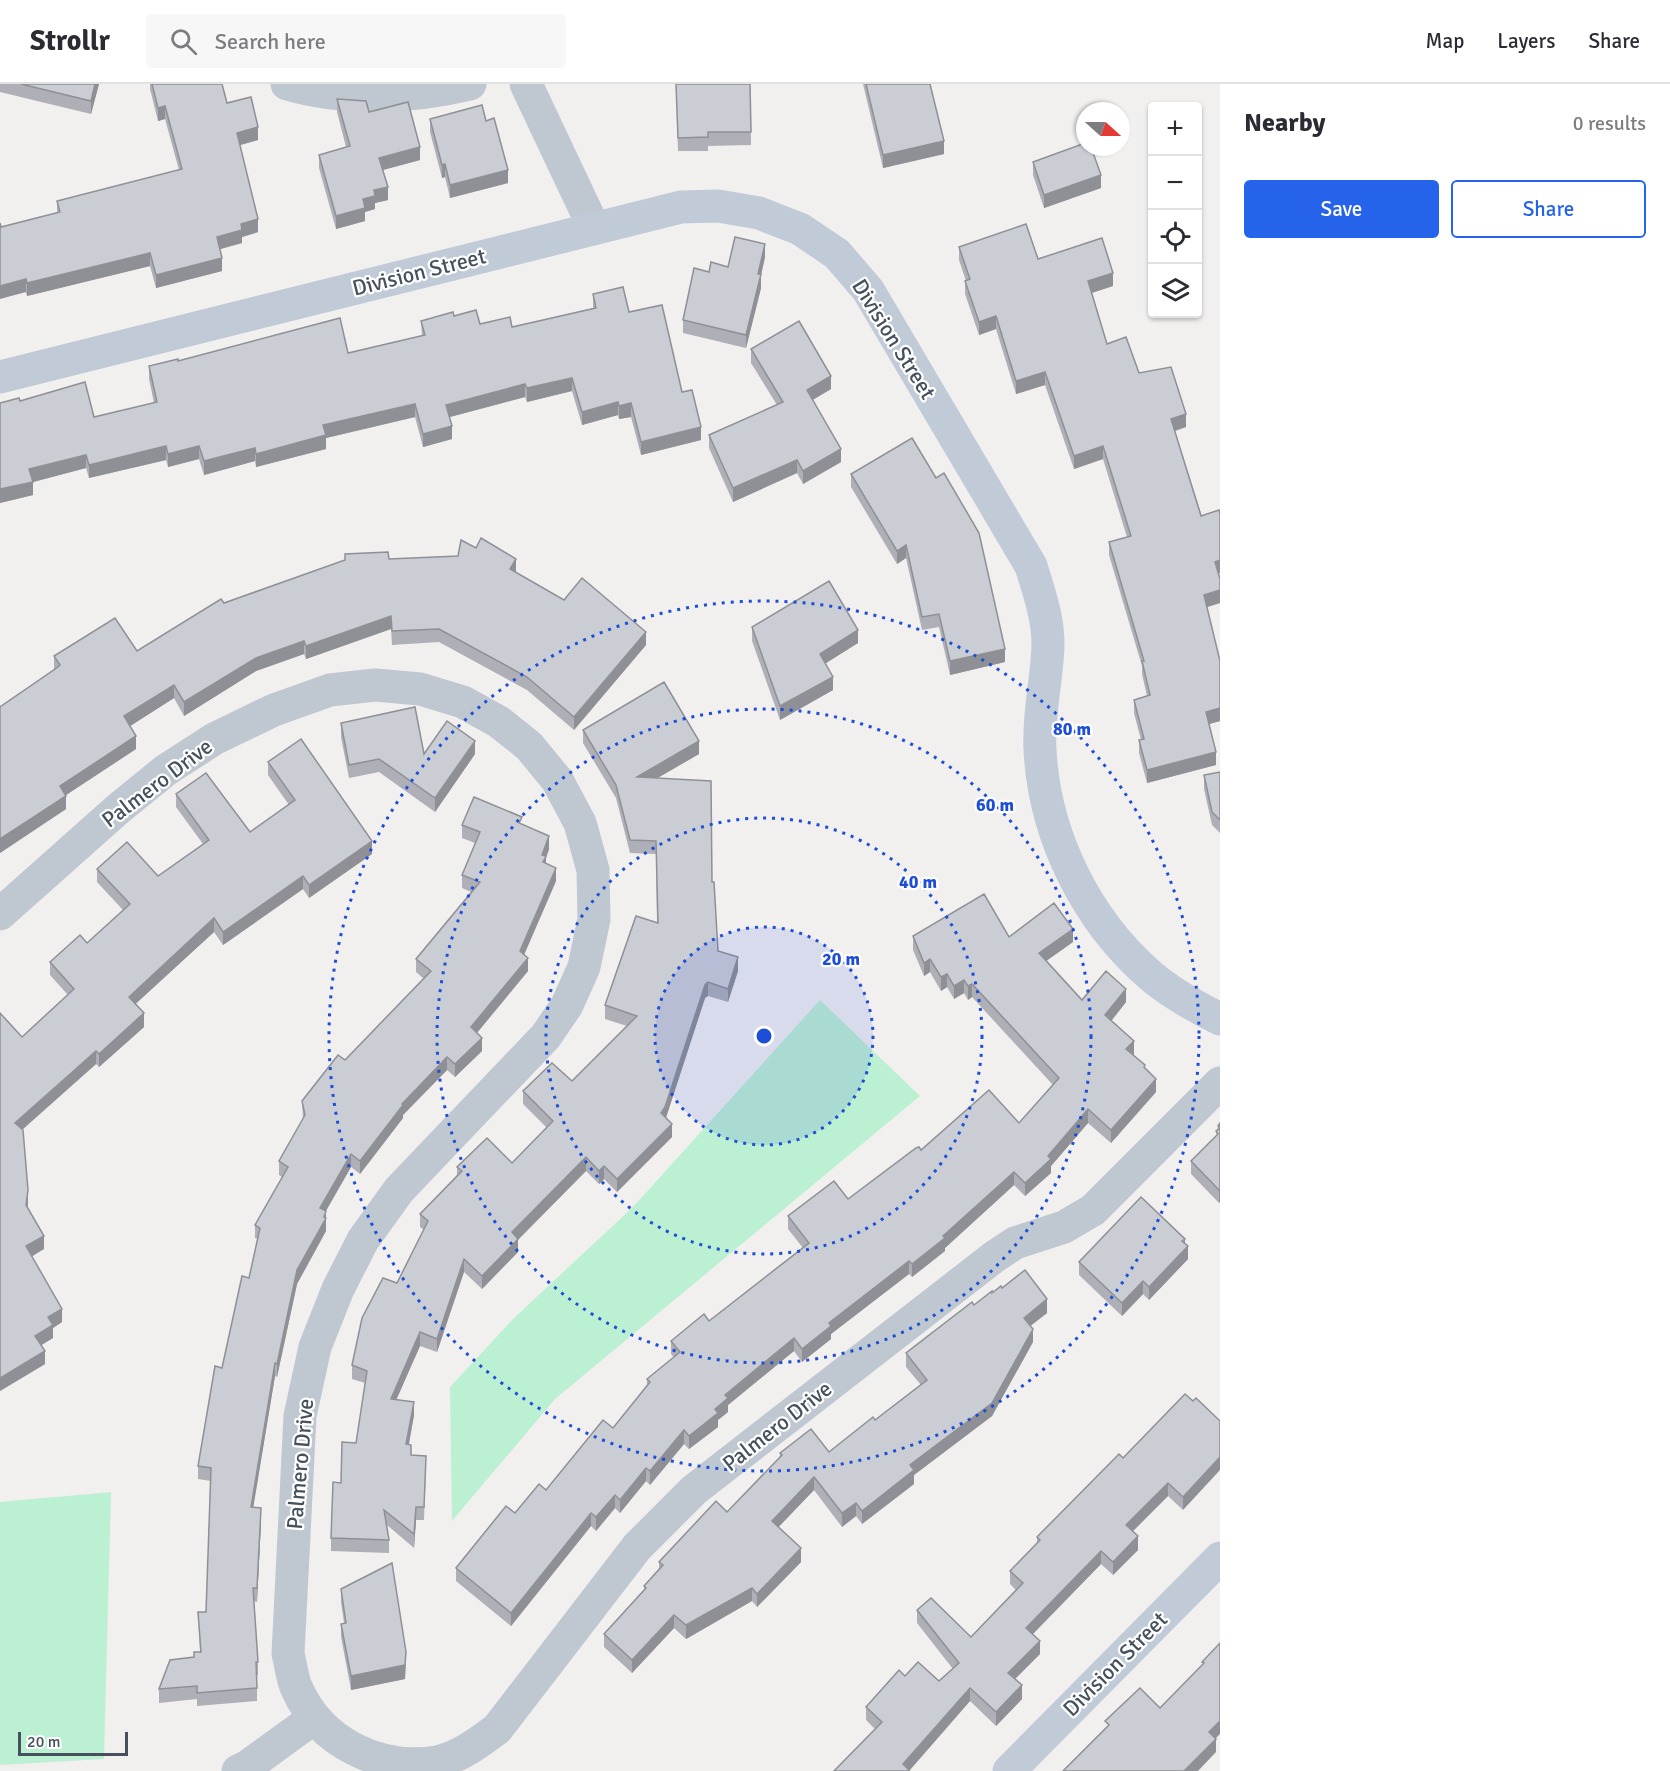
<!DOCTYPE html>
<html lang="en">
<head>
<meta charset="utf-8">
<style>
	:root { --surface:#fff; --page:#f7f7f7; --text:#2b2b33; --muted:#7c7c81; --line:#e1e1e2; --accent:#2563eb }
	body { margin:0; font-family:Signika,sans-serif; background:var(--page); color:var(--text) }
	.controls { position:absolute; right:18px; top:18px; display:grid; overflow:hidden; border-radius:6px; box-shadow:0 2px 4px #0004 }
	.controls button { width:54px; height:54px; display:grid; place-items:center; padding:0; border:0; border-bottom:2px solid var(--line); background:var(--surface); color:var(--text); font:30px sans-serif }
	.compass { position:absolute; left:1076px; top:18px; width:54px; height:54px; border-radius:50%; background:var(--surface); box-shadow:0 2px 4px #0004; rotate:111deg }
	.scale { position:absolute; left:18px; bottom:15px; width:110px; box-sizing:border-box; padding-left:6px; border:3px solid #46515d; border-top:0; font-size:16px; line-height:21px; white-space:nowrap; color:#46515d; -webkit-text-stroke:4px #fff; paint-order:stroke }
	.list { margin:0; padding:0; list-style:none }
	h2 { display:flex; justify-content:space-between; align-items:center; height:78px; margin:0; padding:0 24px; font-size:26px }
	h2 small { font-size:20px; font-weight:400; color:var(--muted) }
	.actions { display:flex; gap:12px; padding:18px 24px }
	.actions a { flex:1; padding:14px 0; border:2px solid var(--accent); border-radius:6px; text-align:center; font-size:21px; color:var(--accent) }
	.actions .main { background:var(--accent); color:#fff }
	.icon { flex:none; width:33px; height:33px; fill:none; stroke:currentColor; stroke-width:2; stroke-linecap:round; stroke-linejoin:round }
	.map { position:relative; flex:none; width:1220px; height:1687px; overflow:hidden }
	header { display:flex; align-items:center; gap:36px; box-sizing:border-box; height:84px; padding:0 30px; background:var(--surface); border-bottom:2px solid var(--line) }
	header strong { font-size:28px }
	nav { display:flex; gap:33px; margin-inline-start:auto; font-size:21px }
	.search { width:420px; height:54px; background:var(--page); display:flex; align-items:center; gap:15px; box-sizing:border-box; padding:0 21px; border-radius:6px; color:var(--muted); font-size:22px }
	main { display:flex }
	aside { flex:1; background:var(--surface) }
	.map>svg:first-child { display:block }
	.green { fill:#bcf0d3 }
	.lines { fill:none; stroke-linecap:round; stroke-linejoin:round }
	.street { stroke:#bfc8d1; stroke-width:33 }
	.secondary { stroke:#c1cbd8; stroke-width:33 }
	.wall { fill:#afb0b7 }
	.shaded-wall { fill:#8e9095 }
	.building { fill:#cbcdd5; stroke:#8e9095; stroke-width:1.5 }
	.ring { fill:none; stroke:#1d4ed8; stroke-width:3; stroke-dasharray:3 6 }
	.labels { text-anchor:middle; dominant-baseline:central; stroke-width:4.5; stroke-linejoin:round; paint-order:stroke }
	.street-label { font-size:22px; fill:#46515d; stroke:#fff }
	.centre { fill:#1d4ed8; stroke:#fff; stroke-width:3 }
	.ring-label { font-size:18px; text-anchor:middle; font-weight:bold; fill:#1d4ed8; stroke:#fff; stroke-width:4.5; stroke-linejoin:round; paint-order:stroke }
</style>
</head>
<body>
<header>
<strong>Strollr</strong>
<div class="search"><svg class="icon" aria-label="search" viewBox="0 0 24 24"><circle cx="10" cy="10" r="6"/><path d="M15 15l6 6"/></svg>Search here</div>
<nav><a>Map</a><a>Layers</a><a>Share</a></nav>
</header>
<main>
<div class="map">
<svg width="1220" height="1687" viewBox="0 0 1220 1687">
	<rect width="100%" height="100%" fill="#f2efef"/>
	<!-- green -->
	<g class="green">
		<path d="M820,916l100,96 -365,303 -103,122 -2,-134 63,-68 120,-112z"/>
		<path d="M111,1408l-7,267 -104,6v-263z"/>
	</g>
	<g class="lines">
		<!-- street -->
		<g class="street">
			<path d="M287,0c58,17 125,14 183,0"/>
			<path d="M526,0l68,144"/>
			<path d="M0,830l118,-105 48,-39 48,-31 60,-29 56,-20 45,-5 45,4 43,13 36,20 30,24 28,34 23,43 13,47 1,49 -10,48 -17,38 -21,31 -147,154 -36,50 -25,49 -23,58 -15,69 -12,238c3,11 4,25 9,35 24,54 82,82 140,73 23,-5 41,-19 60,-33l140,-182 57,-57 300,-233 21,-14 49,-16 29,-17 127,-127"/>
			<path d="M238,1687l10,-5 66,-48"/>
		</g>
		<!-- secondary -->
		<g class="secondary">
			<path d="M0,293l681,-170 37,-1 41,7 41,16 37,25 31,36 163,276c8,26 17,51 17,79 -1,35 -10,69 -8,104 4,86 46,171 111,227 20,17 45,31 69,43"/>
			<path d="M1009,1687l211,-213"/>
		</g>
	</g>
	<!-- wall -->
	<g class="wall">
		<path d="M0,0h99l-8,30 -91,-22z"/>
		<path d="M150,0h72l5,19 31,37 -18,5 18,87 -16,5v6l-22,6 2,22 -66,17 -6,-22 -123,30 -26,-69 56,-14v-12l122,-31 -14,-51 -7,2 -8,-32z"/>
		<path d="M676,0h74l1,61 -43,1v5h-30z"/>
		<path d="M863,0h67l14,70 -61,14z"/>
		<path d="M337,15l32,13 51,48 -37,10 5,30 -13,3v6l-10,3v9l-29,8 -17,-61v-13l27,-8 -9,-35z"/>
		<path d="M430,35l56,2 22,62 -58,15 -5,-21 -3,1 -12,-46z"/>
		<path d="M1033,78l68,26 -57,20 -11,-33z"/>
		<path d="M959,163l79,12 75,27 -21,7 15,51 32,29 47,54 -11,4 45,142 -2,1 2,29 -13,4 13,54v60l-11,3 7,41 -69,18 -8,-30v-13h2l-7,-27v-13l13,-4 -5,-22v-8l-33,-111v-13l18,-5 -24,-78 -29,10 -29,-84 -29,9 -20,-65 -17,6 -14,-41v-13h1l-7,-21z"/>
		<path d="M765,173l-4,18v13l-15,60 -63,-15v-13l26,-48z"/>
		<path d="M593,210l36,18 53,80 19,48 -60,15 -10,-38 -12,2 -1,-4 -36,10 -10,-34 -45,11 -2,-5 -75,20 2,22 -29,8 -8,-30 -89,21v11l-70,18 -1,-6 -51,14 -5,-16 -31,8 -2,-7 -77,18 -3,-10 -53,14v13l-33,8v-100l20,-2 74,16 60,-14 -5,-24v-13l29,-5 170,-8 74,-17 -1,-15 33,-5 26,8 32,3 81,-19z"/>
		<path d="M751,265l80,40 -18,11 28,62 -38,22 -6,-11 -64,29 -24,-54v-13l68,-30 -26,-42z"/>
		<path d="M851,390l154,188 -55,13 -11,-48 -17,3 -16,-72 -9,6 -46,-77z"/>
		<path d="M389,475l127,13 48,28 82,45 -72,85 -47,-40 -88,-48 -47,3 -1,-16 -85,30 -2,-5 -48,17 -72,45 -10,-18 -44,28 6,23 -70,46v14l-66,44v-146l54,-38v-13l83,-5 87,-48z"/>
		<path d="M752,543l106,16 -33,20 8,27 -53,30 -28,-79z"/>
		<path d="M341,639l83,31h51l-40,58 -56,-40 -30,6 -8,-41z"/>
		<path d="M583,646l116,24 -42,24 55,104 6,69 20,20 -10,31 -20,-6 -3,2 -39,119 6,20 -55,55 -13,-13 -5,5 -13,-13 -68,68v13l-36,37 -18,-17 -27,80 -17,-6 -24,53 18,16 -5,30 2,10 15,14 -2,51h-8l-2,28 -27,-23 2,15v13l-58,-2v-13l10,-55 15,-40 9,-60 -13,-4v-14l45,-82 27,-53 -4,-3v-13l37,-39v-8l55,-4 35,-35 -24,-24v-13l49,-10 55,-55 -22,-7v-14l52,-82 -1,-69 -26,-1 -14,-55 -33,-55z"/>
		<path d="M268,678l104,92 -63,44 -6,-9 -80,56 -9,-13 -79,72 9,23 -45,40 -3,-3 -74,66 6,73 -1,5 17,41 -13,7 31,66 -9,6v10l-12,7 4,19 -45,27v-378l22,24 46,-42 -18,-20v-13l37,-19 36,-33 -26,-28v-13l61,7 45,-32 -27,-37v-13l74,38 39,-27 -21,-30z"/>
		<path d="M1220,688v61l-8,-8 -8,-36v-14z"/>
		<path d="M462,741h60l27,24 -3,9v6l10,17 -32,74 4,16 -51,62 5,18 -27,26 -8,-7 -44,45v3l-43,56 -9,-7 -25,44v20l-29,53 -20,93 -2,-1 -22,131 8,14 -4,81 -3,-1 4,61v13h-1v26l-60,5v-7l-38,4v-14l35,-32v-5h6l-2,-40h8l5,-131 -13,-2v-13l24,-98 27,-90 9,-39 -3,-1v-13l27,-48 -3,-2v-14l24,-42 -1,-18 43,-41 79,-81 -8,-7v-13l55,-67 -9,-4v-13l13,-32 -13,-5z"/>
		<path d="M913,852l96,1 64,5 -27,19 36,39 44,2 -15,19 23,33 -1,1 12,14 11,23 -45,51 -23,-20 -37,43v7l-26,23 -11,-11 -69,63v3l-33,26 -3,-3 -78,60v5l-29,23 -8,-11 -66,54v7l-10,8v7l-29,22 -5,-5 -34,41 -4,-4 -26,32 -5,-5 -19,23 -5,-5 -80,100 -55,-45v-13l59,-55 31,-23 67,-62 34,-42v-7l27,-22 -3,-3v-13l38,-20 94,-73 -15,-19v-13l60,-17 73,-49 98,-27 34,-38 -81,-88 -4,3 -4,-7 -10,6 -7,-12 -6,4 -11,-19 -6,4 -11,-26z"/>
		<path d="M1220,1039l-1,80 -28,-29v-13l25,-25 2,-10z"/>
		<path d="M1185,1159l3,16 -39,41 -6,-6 -21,22 -43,-41v-13z"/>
		<path d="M1002,1204l45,25 -17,13 3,16 -41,74 -78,59v9l-52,40 -6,-8 -14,11 -28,-37 -36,37 23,35 -44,45 -5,-6 -66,38 -12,-11 -42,45 -28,-26v-13l40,-43v-5l15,-17v-7l68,-50 53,-55v-4l49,-1 46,-32 46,-35 -15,-18v-14l68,-48 18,-12z"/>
		<path d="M1185,1310l-2,116 -15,-14 -35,35 5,19 -25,25 -12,-11 -68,70 7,20 -25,25 7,20 -26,27 -26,-25 -61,70h-75l41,-42 -9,-9v-13l39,-31 34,5 14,-12 -36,-46v-13l54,27 45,-47 -6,-6v-13l27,-28v-6l86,-79z"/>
		<path d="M341,1505l65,76 -1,14 -54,11 -10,-53v-13l3,-1 -3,-21z"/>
	</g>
	<!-- shaded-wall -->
	<g class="shaded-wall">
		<path d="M95,0h4l-8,30v-13z"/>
		<path d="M165,22v13l-7,2v-13z"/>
		<path d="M258,43v13l-21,6v-13z"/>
		<path d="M944,57v13l-61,14v-13z"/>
		<path d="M420,63v13l-41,11v-13z"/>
		<path d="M445,80v13l-3,1v-13z"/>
		<path d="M508,86v13l-58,15v-13z"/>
		<path d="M1101,91v13l-57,20v-13z"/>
		<path d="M388,103v13l-13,3v6l-10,3v9l-29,8v-13l27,-17 11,-9z"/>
		<path d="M258,135v13l-16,5v6l-25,7v-13l24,-13z"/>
		<path d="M765,160v13l-4,18v13l-15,60v-13l12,-61z"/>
		<path d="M150,169v13l-123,30v-13z"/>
		<path d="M222,174v13l-66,17v-13z"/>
		<path d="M1113,189v13l-25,8v-13z"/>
		<path d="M26,195v13l-26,7v-13z"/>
		<path d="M996,232v13l-17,6v-13z"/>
		<path d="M1045,288v13l-29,9v-13z"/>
		<path d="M831,292v13l-24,14v-13z"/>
		<path d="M572,294v13l-45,11v-14z"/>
		<path d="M525,300v13l-79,21v-13z"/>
		<path d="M618,318v13l-36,10v-13z"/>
		<path d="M631,319v14l-12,2v-13z"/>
		<path d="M415,320v13l-89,21v11l-70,18v-13l67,-29z"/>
		<path d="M1186,330v13l-15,5v-13z"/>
		<path d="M452,342v13l-29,8v-13z"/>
		<path d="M701,343v13l-60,15v-13z"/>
		<path d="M166,362v14l-77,18v-13z"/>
		<path d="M199,362v13l-31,8v-13z"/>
		<path d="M1103,362v13l-29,10v-13z"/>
		<path d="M255,364v13l-51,14v-14z"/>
		<path d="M841,365v13l-38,22v-13z"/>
		<path d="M86,371v13l-53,14v13l-33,8v-14l29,-20z"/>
		<path d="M797,376v13l-64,29v-14z"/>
		<path d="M906,461v13l-9,6v-13z"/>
		<path d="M516,475v13l-6,-3z"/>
		<path d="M1220,476v13l-5,2v-13z"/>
		<path d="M1220,506v13l-16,5v-13z"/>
		<path d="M391,532v13l-85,30v-13z"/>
		<path d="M858,546v13l-38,24v-13z"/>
		<path d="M646,548v13l-72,85v-13z"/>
		<path d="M304,557v13l-48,17 -72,45v-14l72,-44z"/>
		<path d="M1005,565v13l-55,13v-14z"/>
		<path d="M833,593v13l-53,30v-14z"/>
		<path d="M174,601v13l-50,32v-14z"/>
		<path d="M1220,624v13l-14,4v-13z"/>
		<path d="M136,652v13l-76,50v-13z"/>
		<path d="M475,657v13l-40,58v-14z"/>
		<path d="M699,657v13l-62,36v-13z"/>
		<path d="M1216,668v13l-69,18v-13z"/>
		<path d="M66,712v13l-66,44v-14z"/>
		<path d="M549,752v13l-3,9v11l-3,7 -1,-21z"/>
		<path d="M372,757v13l-63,44v-13z"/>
		<path d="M556,784v13l-36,83v-13z"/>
		<path d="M303,792v13l-80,56v-13z"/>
		<path d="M214,834v14l-85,78v-13z"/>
		<path d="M1073,845v13l-34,24v-13z"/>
		<path d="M738,873v14l-10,31v-13z"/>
		<path d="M528,874v13l-57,69v-13z"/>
		<path d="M930,875v13l-6,4v-13z"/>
		<path d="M947,890v13l-6,4v-14z"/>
		<path d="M964,896v13l-10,6v-13z"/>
		<path d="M708,898v14l-3,2 -40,123 -4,-8 44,-128z"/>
		<path d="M972,900v13l-4,3v-14z"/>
		<path d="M1126,905v13l-21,27v-14z"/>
		<path d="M144,929v14l-45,40v-13z"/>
		<path d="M482,954v13l-27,26v-13z"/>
		<path d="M1134,957v13l-8,8v-13z"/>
		<path d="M96,967v13l-81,72v-13z"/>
		<path d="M447,973v13l-44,45v3l-43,56v-13l42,-57z"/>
		<path d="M1156,995v13l-45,51v-13z"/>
		<path d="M1088,1025v14l-37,43v7l-26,23v-13z"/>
		<path d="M672,1040v13l-55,55v-13z"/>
		<path d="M351,1070v13l-31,54v-13z"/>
		<path d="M586,1073v14l-74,75v-14z"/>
		<path d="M604,1082v13l-5,5v-13z"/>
		<path d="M1014,1088v13l-69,63v3l-33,26v-13z"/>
		<path d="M1220,1105v13l-1,1v-13z"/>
		<path d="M28,1106v13l-2,15v-13z"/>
		<path d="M326,1127v20l-29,53 -20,93v-13l20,-94z"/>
		<path d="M44,1152v13l-18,11v-14z"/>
		<path d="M518,1155v13l-36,37v-13z"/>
		<path d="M1185,1155v10l3,-3v13l-39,41v-13z"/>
		<path d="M464,1175v13l-27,80v-13z"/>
		<path d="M909,1177v13l-78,60v5l-29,23v-13l27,-26z"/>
		<path d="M1143,1197v13l-21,22v-13z"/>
		<path d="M1047,1215v14l-23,18v-13z"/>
		<path d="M62,1225v13l-9,6v10l-18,11v-13l13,-19z"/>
		<path d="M1033,1245v13l-41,74 -78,59v9l-52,40v-13l48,-46z"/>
		<path d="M420,1248v14l-29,66v-13z"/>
		<path d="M794,1254v13l-66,54v7l-10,8v7l-29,22v-13l26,-27 10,-14z"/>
		<path d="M45,1267v13l-45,27v-13z"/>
		<path d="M275,1279v13l-24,145v-14z"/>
		<path d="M414,1318v13l-8,43v-14z"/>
		<path d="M684,1346v14l-34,41v-14z"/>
		<path d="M1220,1373v13l-37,40v-13z"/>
		<path d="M646,1384v13l-26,32v-13z"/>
		<path d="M814,1393v13l-42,44v-13z"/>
		<path d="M1168,1399v13l-42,42v-13z"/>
		<path d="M615,1411v13l-19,23v-14z"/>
		<path d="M856,1419v13l-14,11v-14z"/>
		<path d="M416,1423v13l-2,28v-14z"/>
		<path d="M261,1424v13l-4,81v-14z"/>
		<path d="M591,1429v13l-80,100v-13z"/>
		<path d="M1138,1452v14l-25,25v-13z"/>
		<path d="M801,1464v14l-44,45v-13z"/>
		<path d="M1101,1467v13l-75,77v-13z"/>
		<path d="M752,1504v13l-66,38v-14z"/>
		<path d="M674,1531v13l-42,45v-13z"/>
		<path d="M1040,1557v13l-32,32v-13z"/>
		<path d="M406,1568l-1,27 -54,11v-14z"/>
		<path d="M1022,1601v14l-26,27v-14z"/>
		<path d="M970,1604v13l-61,70h-6v-7z"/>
		<path d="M1220,1637v13l-11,11v-13z"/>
		<path d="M1216,1655v13l-18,19h-14z"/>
	</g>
	<!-- building -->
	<g class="building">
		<path d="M21,0h74l-4,17z"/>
		<path d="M152,0h70l5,19 24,-6 7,30 -21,6 21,86 -17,5 1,6 -25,7 5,21 -66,17 -6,-22 -123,30 -1,-4 -26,7v-63l1,4 59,-15 -3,-11 125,-32 -17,-63 -7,2z"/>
		<path d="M676,0h74l1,48h-43v5l-30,1z"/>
		<path d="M866,0h64l14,57 -61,14z"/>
		<path d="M337,15l29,2 3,11 39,-10 12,45 -41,11 9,29 -14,3 1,6 -12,3 2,9 -29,8 -17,-61 31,-9z"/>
		<path d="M482,21l4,16 8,-3 14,52 -58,15 -5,-21 -3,1 -12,-46z"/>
		<path d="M1085,59v4h6l10,28 -57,20 -11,-33z"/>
		<path d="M1026,140l12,35 64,-21 11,35 -25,8 19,63 19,-7 13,36 32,-6 15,47 -15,5 30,97 18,-6 1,4v46l-5,2 5,17v11l-16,5 16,66v47l-14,4 10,40 -69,18 -8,-30 5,-1 -10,-39 16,-5 -8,-34h2l-35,-119 22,-6 -28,-90 -29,10 -29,-84 -29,9 -20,-65 -17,6 -14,-41 5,-2 -11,-32z"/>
		<path d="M735,153l30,7 -7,30h3l-15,61 -63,-15 11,-52 15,4 2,-10 17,5z"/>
		<path d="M623,203l6,25 33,-7 20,87 10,-2 9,37 -60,15 -10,-39 -12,3 -1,-4 -36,10 -10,-34 -45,10 -2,-4 -79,21 6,21 -29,8 -8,-30 -92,21 3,10 -70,19 -1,-6 -51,13 -5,-15 -31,8 -2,-8 -77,19 -3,-10 -57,14 4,13 -33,7v-86l19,-5 1,3 65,-19 9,35 63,-15 -8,-36 29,-7v2l162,-43 8,35 77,-18 -4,-14 32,-9 1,4 22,-6 4,14 30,-7 2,10 84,-19 -3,-14z"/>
		<path d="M799,237l32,55 -24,14 34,59 -38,22 -6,-11 -64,28 -24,-53 74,-33 -32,-53z"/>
		<path d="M912,354l24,40 8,-5 35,60 26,116 -55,12 -11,-47 -17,3 -16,-72 -9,6 -46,-77z"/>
		<path d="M481,454l35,21 -6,10 54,31 18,-22 64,54 -72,85 -47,-40 -88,-48 -47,2 -1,-15 -85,30 -2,-5 -48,17 -72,44 -10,-17 -50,31 12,20 -76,50 6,10 -66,43v-132l58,-40 2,-2 -6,-9 61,-38 22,33 84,-52 3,4 121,-43v-6l43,-2 1,7 69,-3 3,-16 15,8z"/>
		<path d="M829,497l29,49 -38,24 13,23 -53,29 -28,-79z"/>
		<path d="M664,598l35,59 -62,36 74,4 1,101h2l4,69 20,6 -10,32 -20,-7 -3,3 -40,122 -4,6 11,11 -55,55 -13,-13 -5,5 -13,-14 -74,75 6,7 -36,37 -18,-17 -27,80 -17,-7 -29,67 23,3 -8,42 5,1v10l15,1 -2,51h-8l-2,27 -30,-24 5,30 -58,-2 2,-56 8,1 1,-41 14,1 11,-72 -15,-6 10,-47 21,-40 14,5 31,-62 -8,-7 42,-43 -5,-4 30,-29 25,25 41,-42 -30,-30 29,-28 20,18 65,-65 -32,-11 31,-89 22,7 -2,-82 -26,-1 -14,-55 -33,-55z"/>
		<path d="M415,623l9,47 23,-33 28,20 -40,57 -56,-39 -30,6 -8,-42z"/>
		<path d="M301,655l71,102 -63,44 -6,-9 -80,56 -9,-14 -85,79 15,16 -45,41 -3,-3 -81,72 8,7 5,60 -2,15 18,31 -18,10 36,63 -14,8 5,8 -18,11 10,15 -45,27v-365l22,24 52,-48 -24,-27 30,-27 7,8 43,-39 -33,-35 30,-27 31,34 51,-36 -33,-46 30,-21 44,59 45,-32 -27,-38z"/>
		<path d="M1220,688v48l-8,-8 -8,-37z"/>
		<path d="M474,713l48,20 -3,6 30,13 -7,19 4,1 -3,6 13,6 -36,83 8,7 -57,69 11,11 -27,26 -8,-7 -45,47 1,1 -43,56 -9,-7 -31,54 6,3 -2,6 2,1 -29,52 -20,94 -2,-1 -24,144 10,1 -4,80h-4l5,74h-2l1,26 -60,5v-7l-38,3 11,-29 24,-3v-5h7l-3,-40h8l5,-144 -13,-2 17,-100 7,2 20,-92 7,2 11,-50 -5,-3 33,-58 -9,-6 26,-46 -3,-14 36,-46 7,5 86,-89 -15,-12 64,-77 -18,-7 18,-43 -18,-7z"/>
		<path d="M984,810l25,43 45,-34 19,26 -34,24 43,47 24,-29 20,18 -21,26 29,26 -8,8 19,16 -1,2 12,12 -45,51 -23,-21 -40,47 3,3 -26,24 -11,-11 -71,64 2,2 -33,26 -3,-3 -80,62 2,3 -29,23 -8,-11 -69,57 3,3 -13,11 3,4 -29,23 -5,-6 -34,41 -4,-3 -26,32 -5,-5 -19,22 -5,-4 -80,100 -55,-45 50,-62 9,7 24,-29 7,6 57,-70 10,8 37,-46 -3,-3 33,-27 -9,-11 33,-27 5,7 100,-78 -21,-27 46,-35 14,18 68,-51 3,-1 2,3 68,-60 30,33 40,-45 -87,-94 -4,2 -4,-6 -10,6 -7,-12 -6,3 -11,-18 -6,4 -11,-27z"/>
		<path d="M1220,1039v66l-1,1 -28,-29 27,-27 -2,-3 4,-3 -2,-2z"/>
		<path d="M1141,1113l44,42 -3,2 6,5 -39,41 -6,-6 -21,22 -43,-41z"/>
		<path d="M1025,1186l22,29 -23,19 9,11 -41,74 -82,62 4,5 -52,41 -6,-8 -14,10 -28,-36 -42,44 29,27 -44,46 -5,-6 -66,37 -12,-10 -42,45 -28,-26 42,-46 -2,-2 19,-21 -4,-3 57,-61 11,11 55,-57 -2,-2 31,-24 18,23 44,-35 2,3 52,-40 -21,-27 66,-51 2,3 18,-14v2l9,-7 1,2z"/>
		<path d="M1185,1310l8,7 3,-3 24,23v36l-37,40 -15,-14 -42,42 12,11 -25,26 -12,-11 -75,77 14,13 -32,32 14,12 -26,27 -26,-24 -67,76 6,6 -1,1h-74l48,-49 -16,-15 33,-37 6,6 13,-14 21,19 20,-18 -42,-53 14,-12 40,39 52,-54 -13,-12 30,-31 -3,-3 82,-83 4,4z"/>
		<path d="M392,1479l14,89 -1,13 -54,11 -10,-52 5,-1 -5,-34z"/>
		<path d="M1220,1559v78l-11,11 7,7 -32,32h-121l46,-46 -4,-4 35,-33 20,20 44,-45 -2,-1z"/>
	</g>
	<!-- distance rings -->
	<circle cx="764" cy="952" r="109" fill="#1d4ed8" fill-opacity=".12"/>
	<g class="ring">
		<circle cx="764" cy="952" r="109"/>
		<circle cx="764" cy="952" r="218"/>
		<circle cx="764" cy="952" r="327"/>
		<circle cx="764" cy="952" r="435"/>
	</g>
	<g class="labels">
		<!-- street labels -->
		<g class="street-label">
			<text transform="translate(419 188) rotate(-14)">Division Street</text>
			<text transform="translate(894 255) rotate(58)">Division Street</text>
			<text transform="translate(157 699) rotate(-37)">Palmero Drive</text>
			<text transform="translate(777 1342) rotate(-38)">Palmero Drive</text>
			<text transform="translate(300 1380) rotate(-85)">Palmero Drive</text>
			<text transform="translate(1115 1580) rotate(-45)">Division Street</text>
		</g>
	</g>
	<circle cx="764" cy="952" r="9" class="centre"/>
	<g class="ring-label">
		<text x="1072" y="651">80 m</text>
		<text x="995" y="727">60 m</text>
		<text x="918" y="804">40 m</text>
		<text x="841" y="881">20 m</text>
	</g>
</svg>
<div class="controls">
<button>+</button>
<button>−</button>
<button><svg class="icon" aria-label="locate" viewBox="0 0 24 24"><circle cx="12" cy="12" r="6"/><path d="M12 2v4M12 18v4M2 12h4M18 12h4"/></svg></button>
<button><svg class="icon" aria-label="layers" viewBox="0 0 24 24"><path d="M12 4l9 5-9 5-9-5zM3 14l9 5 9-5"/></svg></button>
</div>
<svg class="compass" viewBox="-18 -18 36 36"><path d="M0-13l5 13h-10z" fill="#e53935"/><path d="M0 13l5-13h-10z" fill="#7c7c81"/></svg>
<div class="scale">20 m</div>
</div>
<aside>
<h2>Nearby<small>0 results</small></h2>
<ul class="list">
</ul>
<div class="actions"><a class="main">Save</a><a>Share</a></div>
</aside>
</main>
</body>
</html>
